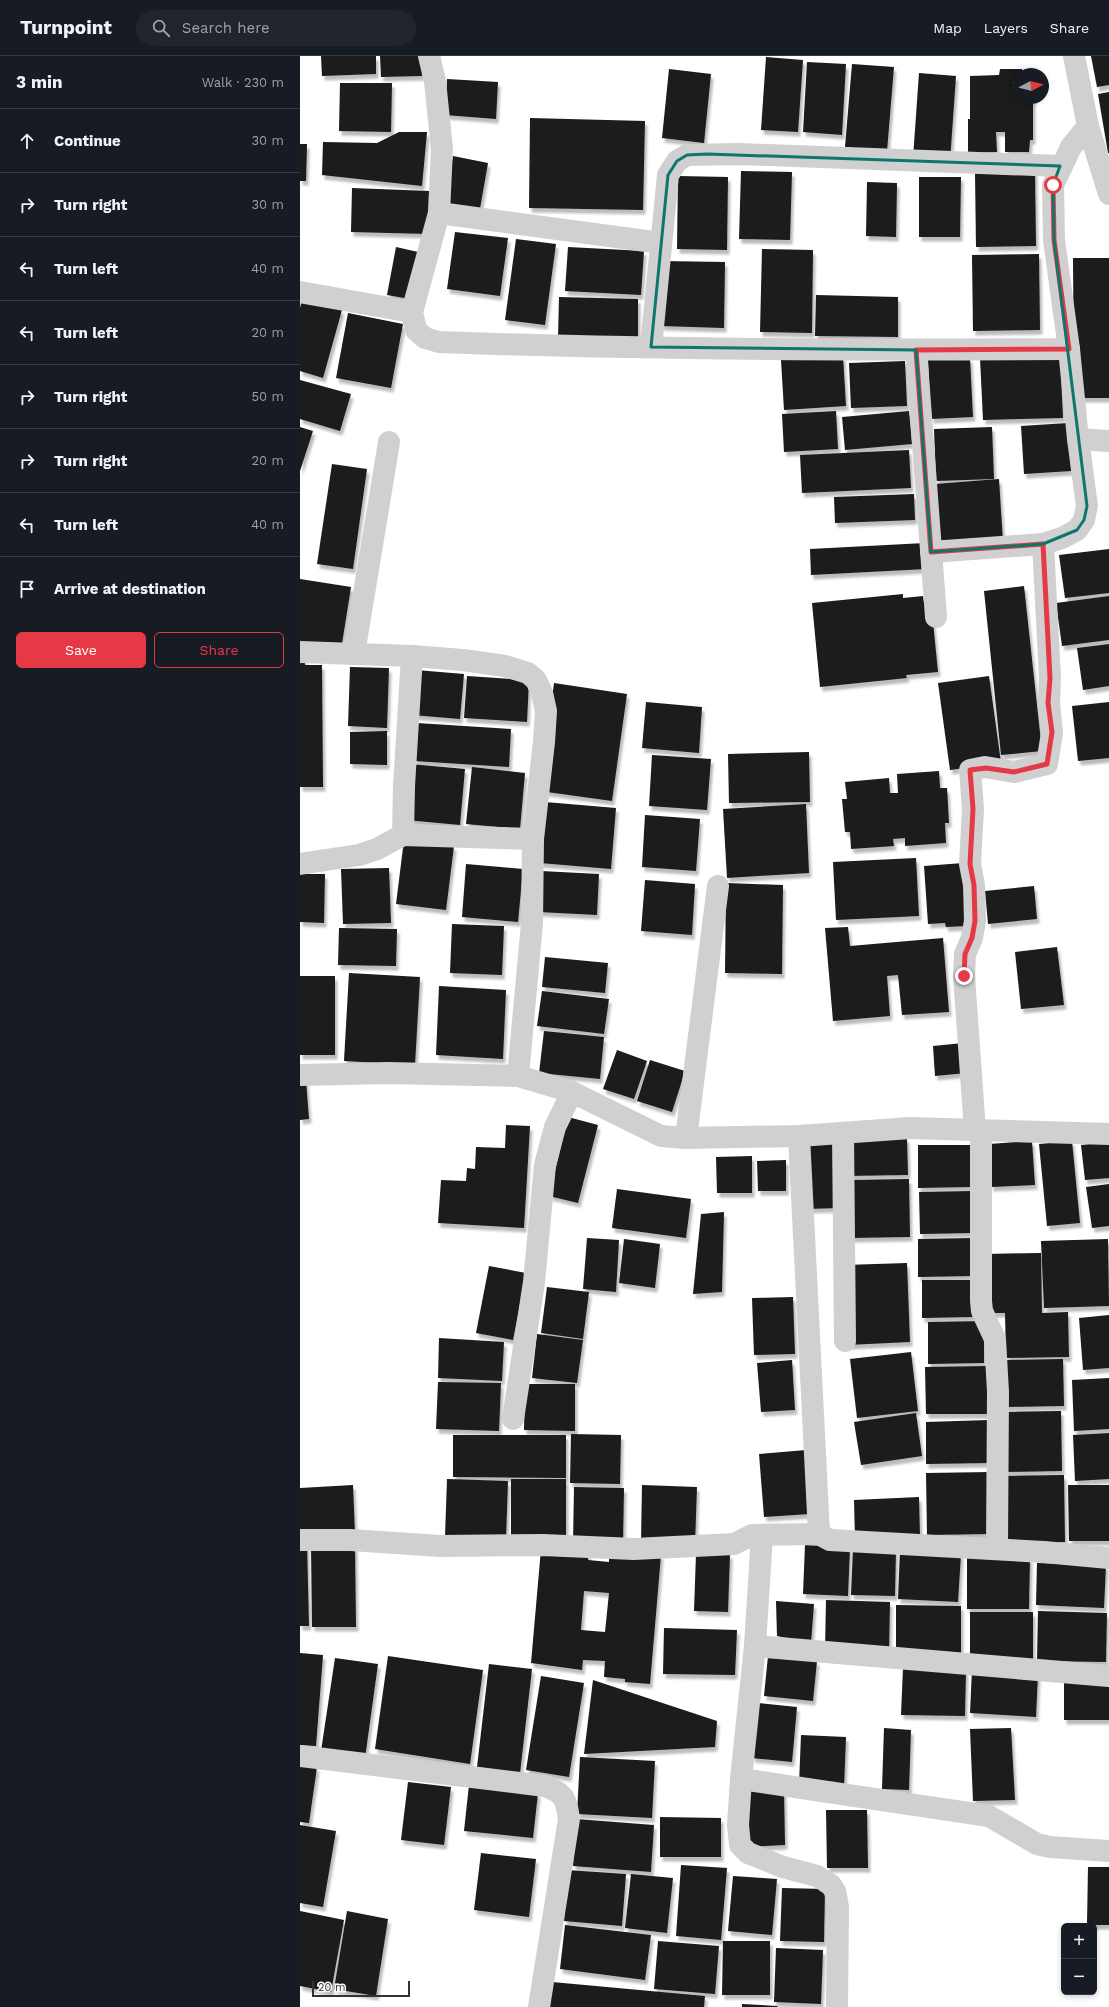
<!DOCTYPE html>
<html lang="en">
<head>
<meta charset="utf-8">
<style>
	:root { --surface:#171b24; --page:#20242c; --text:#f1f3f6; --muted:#9ea1a6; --line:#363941; --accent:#e63946 }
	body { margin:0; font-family:"Work Sans",sans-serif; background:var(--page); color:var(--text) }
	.controls { position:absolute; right:12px; bottom:12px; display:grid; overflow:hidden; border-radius:6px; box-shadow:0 2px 6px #0003 }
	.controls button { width:36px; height:36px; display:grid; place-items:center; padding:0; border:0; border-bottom:1px solid var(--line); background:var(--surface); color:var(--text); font:20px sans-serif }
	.compass { position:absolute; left:713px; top:12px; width:36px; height:36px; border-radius:50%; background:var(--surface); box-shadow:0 2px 6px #0003; rotate:83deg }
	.scale { position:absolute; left:12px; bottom:10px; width:98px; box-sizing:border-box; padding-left:4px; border:2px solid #333; border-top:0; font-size:11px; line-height:14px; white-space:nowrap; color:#333; -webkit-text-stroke:3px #fff; paint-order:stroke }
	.stop { position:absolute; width:12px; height:12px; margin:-9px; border:3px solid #e63946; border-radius:50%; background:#fff }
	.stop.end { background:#e63946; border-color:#fff; box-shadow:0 1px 4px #0008 }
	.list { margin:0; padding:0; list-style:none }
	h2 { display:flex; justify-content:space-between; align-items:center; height:52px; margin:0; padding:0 16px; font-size:17px }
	h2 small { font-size:13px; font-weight:400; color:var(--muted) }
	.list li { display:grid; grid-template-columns:26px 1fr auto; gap:12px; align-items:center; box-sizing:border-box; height:64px; padding:0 16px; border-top:1px solid var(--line) }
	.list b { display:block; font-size:15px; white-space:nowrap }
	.list em { font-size:13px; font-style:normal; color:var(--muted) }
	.actions { display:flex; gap:8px; padding:12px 16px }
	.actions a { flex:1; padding:9px 0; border:1px solid var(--accent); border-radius:6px; text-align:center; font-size:14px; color:var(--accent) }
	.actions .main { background:var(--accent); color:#fff }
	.icon { flex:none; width:22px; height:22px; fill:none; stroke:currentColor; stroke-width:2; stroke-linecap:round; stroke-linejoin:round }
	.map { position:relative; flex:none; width:809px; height:1951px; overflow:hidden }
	header { display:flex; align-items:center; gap:24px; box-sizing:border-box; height:56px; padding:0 20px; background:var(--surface); border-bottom:1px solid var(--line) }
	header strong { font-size:19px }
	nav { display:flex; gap:22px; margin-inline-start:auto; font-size:14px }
	.search { width:280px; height:36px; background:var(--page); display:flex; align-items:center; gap:10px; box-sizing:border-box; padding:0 14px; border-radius:22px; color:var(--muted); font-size:15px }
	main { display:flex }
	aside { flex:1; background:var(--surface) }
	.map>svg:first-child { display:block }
	.building { fill:#1a1a1a; fill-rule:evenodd; filter:url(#shadow) }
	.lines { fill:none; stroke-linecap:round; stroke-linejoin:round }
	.minor { stroke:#d0d0d0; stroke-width:22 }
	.tertiary { stroke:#d0d0d0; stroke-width:22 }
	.route { stroke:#e63946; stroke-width:5 }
	.marked { fill:none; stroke:#0f766e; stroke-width:3; stroke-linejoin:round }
</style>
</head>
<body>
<header>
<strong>Turnpoint</strong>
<div class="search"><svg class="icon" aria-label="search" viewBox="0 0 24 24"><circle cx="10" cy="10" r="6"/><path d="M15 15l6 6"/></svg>Search here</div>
<nav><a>Map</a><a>Layers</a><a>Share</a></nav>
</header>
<main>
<aside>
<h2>3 min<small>Walk · 230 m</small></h2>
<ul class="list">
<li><svg class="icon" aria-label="ahead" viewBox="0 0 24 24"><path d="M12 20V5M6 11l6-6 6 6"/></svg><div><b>Continue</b></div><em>30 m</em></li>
<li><svg class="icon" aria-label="right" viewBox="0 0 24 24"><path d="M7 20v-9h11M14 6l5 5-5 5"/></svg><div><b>Turn right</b></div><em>30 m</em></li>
<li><svg class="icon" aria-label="left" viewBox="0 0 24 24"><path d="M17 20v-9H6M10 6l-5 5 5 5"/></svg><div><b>Turn left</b></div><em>40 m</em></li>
<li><svg class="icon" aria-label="left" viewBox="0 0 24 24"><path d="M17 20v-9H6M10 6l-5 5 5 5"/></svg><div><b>Turn left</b></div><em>20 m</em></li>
<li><svg class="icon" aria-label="right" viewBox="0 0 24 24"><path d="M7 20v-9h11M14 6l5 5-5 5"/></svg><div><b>Turn right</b></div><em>50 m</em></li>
<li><svg class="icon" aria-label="right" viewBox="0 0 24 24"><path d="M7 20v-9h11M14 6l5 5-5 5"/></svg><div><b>Turn right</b></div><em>20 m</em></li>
<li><svg class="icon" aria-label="left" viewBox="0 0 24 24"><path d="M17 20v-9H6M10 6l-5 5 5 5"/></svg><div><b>Turn left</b></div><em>40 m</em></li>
<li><svg class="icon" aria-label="arrive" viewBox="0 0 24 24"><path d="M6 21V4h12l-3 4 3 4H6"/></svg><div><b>Arrive at destination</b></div></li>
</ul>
<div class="actions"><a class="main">Save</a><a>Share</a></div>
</aside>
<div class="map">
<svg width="809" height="1951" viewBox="0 0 809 1951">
	<defs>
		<filter id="shadow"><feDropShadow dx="2.5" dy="4.5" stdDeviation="1" flood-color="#0004"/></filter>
	</defs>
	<rect width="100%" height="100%" fill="#fff"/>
	<!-- building -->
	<g class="building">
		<path d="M21,0h55v18l-54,2z"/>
		<path d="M80,0h41l1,20 -41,1z"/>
		<path d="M791,0h18v29l-12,2z"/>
		<path d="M466,1l37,3 -5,72 -37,-2z"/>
		<path d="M507,6l39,2 -4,71 -39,-3z"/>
		<path d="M552,8l42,3 -7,84 -42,-4z"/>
		<path d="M369,13l42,5 -7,69 -42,-5z"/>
		<path d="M700,13h22v5h-3v8h-6l1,7h5v9h14v42h-3l-1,12h-24v-20h-9l1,20 -29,1v-34h2v-43l29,-1z"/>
		<path d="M619,17l37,3 -6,85 -37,-3z"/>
		<path d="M147,23l51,3 -2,37 -51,-4z"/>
		<path d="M40,27h52l-1,49 -52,-1z"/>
		<path d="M809,36v61h-1l-10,-59z"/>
		<path d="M230,62l115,3 -2,89 -114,-2z"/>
		<path d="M99,76h28l-5,54 -100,-11 1,-33 54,1z"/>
		<path d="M0,88h7l-1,37h-6z"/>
		<path d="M153,100l35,7 -9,51 -35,-6z"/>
		<path d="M441,115l51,1 -2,68 -51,-1z"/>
		<path d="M735,115l1,75 -60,1 -1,-75z"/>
		<path d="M378,120l50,1 -1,73 -50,-1z"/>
		<path d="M619,121h42l-1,60h-41z"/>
		<path d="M567,126l30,1 -1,54 -30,-1z"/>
		<path d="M52,132l77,3 -1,43 -77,-2z"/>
		<path d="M155,176l53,6 -8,58 -53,-7z"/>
		<path d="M216,183l40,5 -11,81 -40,-5z"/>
		<path d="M96,191l22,5 -8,47 -23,-4z"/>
		<path d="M268,191l76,4 -3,44 -76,-4z"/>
		<path d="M462,193l51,1 -1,83 -52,-1z"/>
		<path d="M739,198l1,76 -67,1 -1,-76z"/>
		<path d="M773,202h36v140h-35z"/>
		<path d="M362,205l63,1 -1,66 -63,-2z"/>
		<path d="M516,239l82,2v40l-83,-1z"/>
		<path d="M259,241l79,2v41l-80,-2z"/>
		<path d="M2,243l40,11 -19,68 -23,-7v-63z"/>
		<path d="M48,257l55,11 -12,64 -55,-10z"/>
		<path d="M760,299l3,63 -80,2 -3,-62z"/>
		<path d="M543,300l3,50 -62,4 -3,-50z"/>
		<path d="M670,302l3,59 -42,2 -3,-59z"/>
		<path d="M605,305l2,45 -56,2 -2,-45z"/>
		<path d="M0,324l51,14 -11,37 -40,-12z"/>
		<path d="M536,355l2,38 -54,3 -2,-38z"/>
		<path d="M609,355l3,33 -67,6 -3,-33z"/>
		<path d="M768,367l3,48 -47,3 -3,-48z"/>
		<path d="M0,371l13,4 -13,40z"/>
		<path d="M692,371l2,52 -58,2 -2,-52z"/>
		<path d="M609,394l2,38 -109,5 -2,-38z"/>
		<path d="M32,408l35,5 -14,100 -36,-5z"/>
		<path d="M699,423l4,63 -64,4 -4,-62z"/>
		<path d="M614,438l1,26 -80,3 -1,-26z"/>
		<path d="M625,487l1,26 -115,6 -1,-26z"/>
		<path d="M809,493v44l-44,5 -6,-43z"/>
		<path d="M0,523l51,8 -10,63 -41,-7z"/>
		<path d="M724,530l18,165 -41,4 -17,-164z"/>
		<path d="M603,538v4l20,-2 1,7 7,-1 7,70 -32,3 1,3 -87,9 -8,-84z"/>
		<path d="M809,540v44l-47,6 -6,-43z"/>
		<path d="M809,588v42l-26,4 -6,-42z"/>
		<path d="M0,603h5v6h17l1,122h-23z"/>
		<path d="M50,611l39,1 -2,60 -39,-2z"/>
		<path d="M116,614l48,4 -4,45 -48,-4z"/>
		<path d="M167,620l62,4 -2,42 -63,-4z"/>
		<path d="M689,620l12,87 -51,7 -12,-87z"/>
		<path d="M254,627l73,11 -15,107 -72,-10z"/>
		<path d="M346,646l56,5 -3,46 -57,-5z"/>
		<path d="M809,646v56l-31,3 -6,-55z"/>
		<path d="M117,667l94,6 -2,38 -95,-6z"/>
		<path d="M87,675v34l-37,-1v-32z"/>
		<path d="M509,696l1,50 -81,1 -1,-49z"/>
		<path d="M352,699l59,4 -4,51 -58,-4z"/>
		<path d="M110,708l55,5 -5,56 -54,-5z"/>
		<path d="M172,711l53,6 -5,56 -54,-5z"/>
		<path d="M639,715l1,17h7l2,35h-4l1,20 -41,3v-8l-12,1 1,7 -43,3 -1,-17h-5l-3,-33h5l-2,-17 44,-4 1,15h8l-1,-19z"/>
		<path d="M245,746l71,6 -5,61 -71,-6z"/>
		<path d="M506,748l3,69 -82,5 -4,-69z"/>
		<path d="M345,759l55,4 -4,52 -54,-4z"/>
		<path d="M104,784l50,6 -8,64 -50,-6z"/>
		<path d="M616,802l3,58 -83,4 -3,-58z"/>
		<path d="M663,807l4,63 -21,1 -1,-4 -17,1 -4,-58z"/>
		<path d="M166,808l57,5 -5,53 -56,-5z"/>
		<path d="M89,812l2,55 -48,1 -2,-55z"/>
		<path d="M241,815l58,3 -2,41 -58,-3z"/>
		<path d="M0,818h25l-1,49 -24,-1z"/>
		<path d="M345,824l50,4 -3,51 -51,-4z"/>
		<path d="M426,827l57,2 -1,89 -57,-1z"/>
		<path d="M734,830l3,33 -49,5 -3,-33z"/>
		<path d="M152,868l52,2 -2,49 -52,-2z"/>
		<path d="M548,871l2,19 93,-8 6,74 -47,3 -4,-40 -11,1 3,40 -57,5 -8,-93z"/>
		<path d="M39,872l58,1 -1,37 -58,-1z"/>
		<path d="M757,891l7,58 -43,4 -6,-57z"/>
		<path d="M245,901l63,6 -3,30 -63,-6z"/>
		<path d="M49,917l71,4 -5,88 -71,-4z"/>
		<rect x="0" y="920" width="35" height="79"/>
		<path d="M139,930l67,4 -3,69 -67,-4z"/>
		<path d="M242,935l67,8 -5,35 -67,-8z"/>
		<path d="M244,975l60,6 -4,42 -61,-6z"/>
		<path d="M663,987l3,30 -31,3 -2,-30z"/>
		<path d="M317,994l30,11 -13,38 -31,-10z"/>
		<path d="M350,1004l35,11 -13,41 -35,-11z"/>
		<path d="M0,1024h6l3,39 -9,1z"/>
		<path d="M268,1061l30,8 -20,78 -29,-7z"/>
		<path d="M206,1069l24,1 -6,102 -86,-5 3,-43 25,1 1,-13 8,1 1,-22 29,1z"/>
		<path d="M607,1082l1,37 -63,1 -1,-37z"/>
		<path d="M732,1085l3,44 -44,2 -2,-43z"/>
		<path d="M772,1085l8,82 -33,3 -8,-82z"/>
		<path d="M538,1086l2,66 -34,1 -2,-66z"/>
		<path d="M809,1086v36l-24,2 -4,-35z"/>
		<path d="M618,1089h53l1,42 -54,1z"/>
		<path d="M452,1100v37h-35l-1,-36z"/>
		<path d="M486,1104v31h-28l-1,-30z"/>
		<path d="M609,1123l1,58 -60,1 -1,-58z"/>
		<path d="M809,1128v42l-17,2 -6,-41z"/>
		<path d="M317,1133l74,10 -5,39 -74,-10z"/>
		<path d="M673,1135l1,42 -54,1 -1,-42z"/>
		<path d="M424,1156l-2,80 -29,2 8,-80z"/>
		<path d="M287,1182l32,2 -3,52 -33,-3z"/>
		<path d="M674,1182v38l-56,1v-38z"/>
		<path d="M324,1183l36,5 -5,44 -36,-5z"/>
		<path d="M808,1183l1,67 -65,2 -3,-67z"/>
		<path d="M741,1197l1,60 26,-1 1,45 -63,1 -1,-45h-20l-1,-59z"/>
		<path d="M607,1207l3,79 -63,3 -2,-80z"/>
		<path d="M189,1210l37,7 -13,67 -37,-7z"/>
		<path d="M622,1224h52v37l-52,1z"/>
		<path d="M247,1231l42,5 -6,47 -42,-6z"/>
		<path d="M493,1241l2,57 -41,1 -2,-57z"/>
		<path d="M809,1259v53l-26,2 -4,-52z"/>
		<path d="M684,1265v42l-56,1v-42z"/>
		<path d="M237,1278l46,6 -6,43 -45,-5z"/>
		<path d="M139,1282l65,4 -2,39 -64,-3z"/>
		<path d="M611,1296l7,59 -61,7 -7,-59z"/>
		<path d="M763,1303l1,47 -61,1 -1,-47z"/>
		<path d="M492,1304l3,50 -34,2 -4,-49z"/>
		<path d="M688,1310v48h-62l-1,-47z"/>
		<path d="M809,1322v51l-35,2 -2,-51z"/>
		<path d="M138,1326l63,1 -2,48 -63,-2z"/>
		<path d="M225,1328h50v47l-51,-1z"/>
		<path d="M761,1355l1,60 -60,1 -2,-60z"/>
		<path d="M616,1357l6,43 -61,9 -7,-43z"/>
		<path d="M689,1364l1,43 -64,1v-42z"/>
		<path d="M809,1377v46l-34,2 -2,-46z"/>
		<path d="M271,1378l50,1 -1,49 -50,-1z"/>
		<path d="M153,1379h113v43l-113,-1z"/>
		<path d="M506,1394l4,64 -46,3 -5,-63z"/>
		<path d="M691,1416v62l-64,1 -1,-62z"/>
		<path d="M764,1419l1,67 -63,1 -2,-67z"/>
		<path d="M147,1423l61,2 -2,58 -61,-2z"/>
		<rect x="211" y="1423" width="55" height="61"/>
		<path d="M53,1429l2,49 -55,3v-49z"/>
		<path d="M342,1429l55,2 -2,57 -54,-1z"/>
		<path d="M768,1429h41v56h-40z"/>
		<path d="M274,1431l50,1 -1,56 -50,-1z"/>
		<path d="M619,1441l1,40 -65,2 -1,-39z"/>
		<path d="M0,1487h7l2,83h-9z"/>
		<path d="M505,1489l45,2 -2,49 -45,-2z"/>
		<path d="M11,1490h44l1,81h-44z"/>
		<path d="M553,1492l43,2 -1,46 -44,-1z"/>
		<path d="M241,1493l48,5 -1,6 21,2v-12l52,5 -11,129 -25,-2v-3l-21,-2 1,-16 -22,-1 -1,10 -51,-7zM284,1535l25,2 -4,39 -24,-2z"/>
		<path d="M600,1494l61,4 -3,48 -60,-3z"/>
		<path d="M396,1498h34l-2,58 -34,-1z"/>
		<path d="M667,1501l63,1 -1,51h-62z"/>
		<path d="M737,1507l69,2 -2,43 -68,-3z"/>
		<path d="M526,1544l64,2 -1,49 -64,-1z"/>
		<path d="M476,1545l38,3 -3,39 -34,-7z"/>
		<path d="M596,1549l65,1v52h-65z"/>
		<path d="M738,1555l69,2 -1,49 -69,-1z"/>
		<rect x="670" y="1556" width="63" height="52"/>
		<path d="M364,1572l73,2 -2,45 -72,-1z"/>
		<path d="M0,1597l23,2 -7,91 -16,-1z"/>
		<path d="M88,1600l95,14 -13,94 -95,-15z"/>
		<path d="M468,1600l49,5 -4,40 -49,-5z"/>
		<path d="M35,1602l43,6 -13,94 -44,-7z"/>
		<path d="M189,1608l43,5 -12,104 -43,-6z"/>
		<path d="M603,1612l63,2 -1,46 -64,-1z"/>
		<path d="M672,1613l66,4 -2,44 -66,-4z"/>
		<path d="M241,1620l43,7 -15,94 -43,-7z"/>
		<path d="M293,1624l124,41 -2,26 -131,7z"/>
		<path d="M809,1626v38h-45v-37z"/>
		<path d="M458,1647l39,4 -5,55 -40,-4z"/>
		<path d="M584,1672l27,2 -2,60 -27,-1z"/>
		<path d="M711,1672l4,72 -42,1 -3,-72z"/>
		<path d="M501,1679l45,2 -2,51 -45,-3z"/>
		<path d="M280,1701l75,4 -3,57 -75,-4z"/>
		<path d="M0,1709l17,2 -8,56 -9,-1z"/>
		<path d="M108,1726l43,5 -7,58 -43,-5z"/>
		<path d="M169,1729l69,8 -5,45 -69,-7z"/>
		<path d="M484,1734l1,55 -43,2 -1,-56z"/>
		<path d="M526,1754h41l1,58h-41z"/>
		<path d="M360,1761l61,1v39h-61z"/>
		<path d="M276,1763l78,6 -3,47 -78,-6z"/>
		<path d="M0,1769l36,6 -13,76 -23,-4z"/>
		<path d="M181,1797l55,6 -7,58 -55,-7z"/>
		<path d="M381,1809l46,3 -6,72 -45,-4z"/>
		<path d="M788,1811h21v58h-22z"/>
		<path d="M267,1814l59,4 -4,52 -58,-5z"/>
		<path d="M331,1818l42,4 -6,55 -42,-5z"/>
		<path d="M433,1820l44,3 -5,56 -44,-4z"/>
		<path d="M482,1832l43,1 -1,53 -44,-1z"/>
		<path d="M0,1855l44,9 -13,72 -31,-6z"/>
		<path d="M47,1855l41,8 -12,77 -42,-7z"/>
		<path d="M265,1869l86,10 -6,45 -85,-11z"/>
		<path d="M358,1885l61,5 -4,48 -61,-5z"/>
		<path d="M423,1885h47v54h-48z"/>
		<path d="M476,1892l47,2 -2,54 -47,-2z"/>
		<path d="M252,1926l153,14 -1,11h-154z"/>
		<path d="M442,1948l36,2 -1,1h-35z"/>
	</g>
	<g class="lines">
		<!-- minor -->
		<g class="minor">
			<path d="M129,0l6,25 7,68 -3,64 -27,99 4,18 9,8 14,4c210,8 420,8 630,7l-15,-109 -1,-55 18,-38 17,-21"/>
			<path d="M139,157l222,30"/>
			<path d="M0,236l112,20"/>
			<path d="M351,291l17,-172 9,-14 10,-6 52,-1 321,12"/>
			<path d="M769,293l9,90 31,2"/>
			<path d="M616,294l20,267"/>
			<path d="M631,496l112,-8 19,-6 15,-8 7,-10 3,-14 -9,-67"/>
			<path d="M0,596l112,4 -8,130 -1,49 -26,14 -18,6 -59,9"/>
			<path d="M54,598l35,-212"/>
			<path d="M112,600l51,4 42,6 23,7 8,7 6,13 4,18 -2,31 -11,97 -1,84 -14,153"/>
			<path d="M103,779l130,4"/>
			<path d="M0,1019l88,-2 130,3 54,16 89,44 25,2 113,-2 111,-8 199,6"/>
			<path d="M675,1075l-11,-155 1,-22 7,-16 3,-17 -1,-36 -4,-21 3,-55 -3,-39 15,-3 29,5 33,-8 5,-31 -3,-30 1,-25 -7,-134"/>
			<path d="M681,1076v169l1,10 13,28 3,53 -1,157"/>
			<path d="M543,1078l2,207"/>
			<path d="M499,1080l20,398"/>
			<path d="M386,1082l32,-252"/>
			<path d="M213,1363l21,-137 11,-117 10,-38 17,-35"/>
			<path d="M462,1479l-7,111 -14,133 -3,46 2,20 8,8 35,14 34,9 8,5 6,4 4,6 3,16 -1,100"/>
			<path d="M0,1484h51l89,6 103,-1 91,4 100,-5 18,-9 67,-1 11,6 214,12 65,6"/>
			<path d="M455,1590l354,30"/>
			<path d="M0,1700l245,30c20,7 21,13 24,33l-30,188"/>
			<path d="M441,1723l248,37 48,28 13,3 59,4"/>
		</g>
		<!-- tertiary -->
		<path class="tertiary" d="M774,0l14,70 21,68"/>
	</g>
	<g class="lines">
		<!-- route -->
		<path class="route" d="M664,920l1,-22 7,-16 3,-17 -1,-36 -4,-21 3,-55 -3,-39 16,-2 28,4 33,-8 5,-32 -4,-29 2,-25 -7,-134 -112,8 -15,-202 153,-1 -15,-109 -1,-55"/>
	</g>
	<!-- marked area -->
	<path class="marked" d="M407,98l353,12 -7,19 1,55 33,266 -3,14 -7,10 -34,14 -112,8 -15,-202 -265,-3 17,-172 9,-14 10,-6z"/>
</svg>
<div class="controls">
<button>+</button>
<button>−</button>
</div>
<svg class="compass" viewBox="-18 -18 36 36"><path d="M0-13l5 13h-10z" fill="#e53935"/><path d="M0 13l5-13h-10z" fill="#9ea1a6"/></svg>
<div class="scale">20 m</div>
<div class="stop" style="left:753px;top:129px"></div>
<div class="stop end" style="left:664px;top:920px"></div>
</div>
</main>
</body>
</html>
